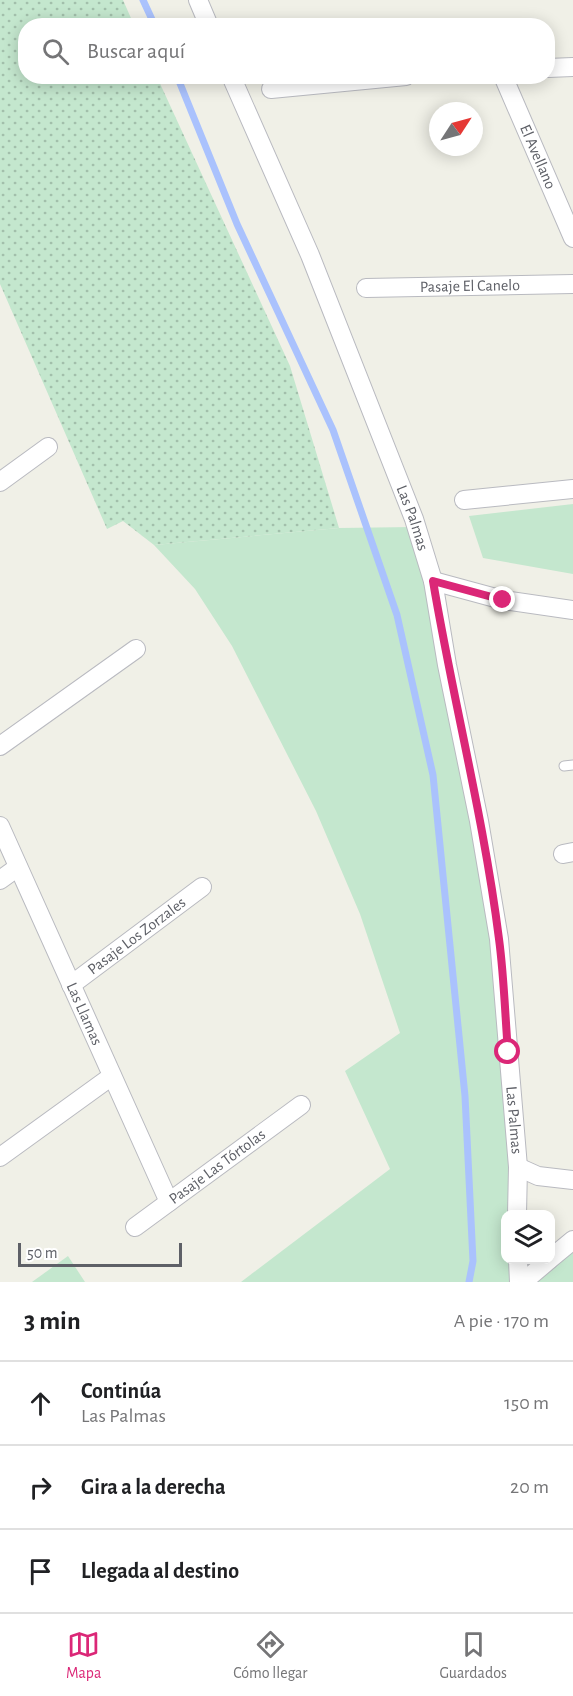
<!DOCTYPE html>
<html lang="es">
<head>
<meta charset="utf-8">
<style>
	:root { --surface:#fff; --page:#f6f6f6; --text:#202124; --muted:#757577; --line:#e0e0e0; --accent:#db2777 }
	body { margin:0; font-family:"Alegreya Sans",sans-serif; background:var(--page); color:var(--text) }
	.controls { position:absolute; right:18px; bottom:18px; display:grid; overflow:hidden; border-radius:12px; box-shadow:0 3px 15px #0003 }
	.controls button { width:54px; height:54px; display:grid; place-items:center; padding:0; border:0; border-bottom:2px solid var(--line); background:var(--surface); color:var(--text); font:30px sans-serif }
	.compass { position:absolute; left:429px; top:102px; width:54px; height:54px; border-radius:50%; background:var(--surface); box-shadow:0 3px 15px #0003; rotate:54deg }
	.scale { position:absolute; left:18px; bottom:15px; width:164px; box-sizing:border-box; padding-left:6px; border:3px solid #5e6067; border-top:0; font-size:16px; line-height:21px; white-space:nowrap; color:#5e6067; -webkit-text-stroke:4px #fff; paint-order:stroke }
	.stop { position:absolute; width:18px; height:18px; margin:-14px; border:4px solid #db2777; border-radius:50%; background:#fff }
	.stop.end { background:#db2777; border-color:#fff; box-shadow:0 2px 6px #0008 }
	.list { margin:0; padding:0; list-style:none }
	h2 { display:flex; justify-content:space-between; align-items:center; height:78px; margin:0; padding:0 24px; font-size:26px }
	h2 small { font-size:20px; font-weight:400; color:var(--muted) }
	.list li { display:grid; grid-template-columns:39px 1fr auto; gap:18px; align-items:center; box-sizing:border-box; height:84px; padding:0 24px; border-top:2px solid var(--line) }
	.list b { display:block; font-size:22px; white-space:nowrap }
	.list p { margin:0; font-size:20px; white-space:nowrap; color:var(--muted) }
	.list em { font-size:20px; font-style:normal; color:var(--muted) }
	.icon { flex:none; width:33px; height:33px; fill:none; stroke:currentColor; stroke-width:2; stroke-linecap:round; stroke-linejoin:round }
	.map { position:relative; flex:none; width:573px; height:1282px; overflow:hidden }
	.search { position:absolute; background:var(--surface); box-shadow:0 3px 15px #0003; left:18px; right:18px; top:18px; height:66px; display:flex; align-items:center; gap:15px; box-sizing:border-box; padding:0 21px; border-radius:24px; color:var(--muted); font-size:22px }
	.sheet { height:330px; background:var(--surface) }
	nav { display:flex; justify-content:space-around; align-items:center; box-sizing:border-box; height:84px; border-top:2px solid var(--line); background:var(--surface); font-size:16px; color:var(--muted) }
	nav a { display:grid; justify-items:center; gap:3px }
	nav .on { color:var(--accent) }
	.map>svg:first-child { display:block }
	.green { fill:#c4e7ce }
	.garden { fill:url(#garden-dots) }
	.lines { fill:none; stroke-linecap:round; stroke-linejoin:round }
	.stream { stroke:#aac2fd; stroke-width:7 }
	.lane-casing { stroke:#b9bac0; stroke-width:11 }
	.street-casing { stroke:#b9bac0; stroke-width:20 }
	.lane { stroke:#fff; stroke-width:9 }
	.street { stroke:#fff; stroke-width:18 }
	.route { stroke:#db2777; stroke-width:8 }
	.labels { text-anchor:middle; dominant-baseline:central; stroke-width:5; stroke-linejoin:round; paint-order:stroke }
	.street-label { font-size:16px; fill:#5e6067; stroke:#fff }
</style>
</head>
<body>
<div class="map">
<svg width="573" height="1282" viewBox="0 0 573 1282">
	<defs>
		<pattern id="garden-dots" width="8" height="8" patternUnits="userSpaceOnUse" patternTransform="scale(1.5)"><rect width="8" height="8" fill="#c4e7ce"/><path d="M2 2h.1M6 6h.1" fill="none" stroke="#a2bfab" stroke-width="1.8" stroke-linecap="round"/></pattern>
	</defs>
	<rect width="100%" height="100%" fill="#f0f0e7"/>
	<!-- green -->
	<g class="green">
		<path d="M573,504v70l-90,-16 -14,-42z"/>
		<path d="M413,527l81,407 20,280h-8v46h7v22h-272l149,-113 -45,-98 55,-38 -40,-119 -44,-103 -84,-165 -37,-57 -41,-44 185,-17z"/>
		<path d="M573,1246v36h-37z"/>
		<path d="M68,1256l17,26h-53z"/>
	</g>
	<!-- garden -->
	<path class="garden" d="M0,0h123l11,25 -108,1v50l131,1 133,289 49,162 -185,17 -31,-24 -16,8 -107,-245z"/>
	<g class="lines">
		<!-- stream -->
		<g class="stream">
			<path d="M143,0l12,26"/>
			<path d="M177,76l60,148 96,206 64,185 36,160 32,321 8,165 -4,21"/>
		</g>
		<!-- lane casing -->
		<g class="lane-casing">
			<path id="lane" d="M564,766l9,-1"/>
		</g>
		<!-- street casing -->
		<g class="street-casing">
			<g id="street">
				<path d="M198,0l11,26"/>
				<path d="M548,68l25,-1"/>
				<path id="s1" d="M231,76l79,179 104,264 19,62 14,84 32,156 20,118 19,228 -1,47"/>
				<path id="s2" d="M503,76l70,162"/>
				<path d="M271,89l135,-13"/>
				<path id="s3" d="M366,288l207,-4"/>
				<path d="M0,482l48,-35"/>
				<path d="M464,500l109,-11"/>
				<path d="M433,581l70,19 70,10"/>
				<path d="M0,746l136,-97"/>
				<path id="s4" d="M0,826l169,376"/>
				<path d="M563,854l10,-2"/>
				<path d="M0,880l18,-13"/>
				<path id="s5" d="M71,985l131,-98"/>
				<path d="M0,1157l112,-81"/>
				<path d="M518,1167l20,9 35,4"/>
				<path id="s6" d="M135,1227l166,-122"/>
				<path d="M550,1259l23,-19"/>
				<path d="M518,1260l1,22"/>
				<path d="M523,1282l26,-22"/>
			</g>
		</g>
		<!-- lane -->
		<use href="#lane" class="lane"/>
		<!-- street -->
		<use href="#street" class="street"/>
	</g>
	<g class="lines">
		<!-- route -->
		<path class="route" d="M503,600l-70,-19c20,119 51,238 66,358 5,37 6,75 9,113"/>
	</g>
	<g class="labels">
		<!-- street labels -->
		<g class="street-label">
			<text stroke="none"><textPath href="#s2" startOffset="88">El Avellano</textPath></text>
			<text stroke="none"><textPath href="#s3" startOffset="104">Pasaje El Canelo</textPath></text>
			<text stroke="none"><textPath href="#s1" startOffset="478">Las Palmas</textPath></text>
			<text stroke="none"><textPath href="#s5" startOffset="82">Pasaje Los Zorzales</textPath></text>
			<text stroke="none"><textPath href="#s4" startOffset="206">Las Llamas</textPath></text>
			<text stroke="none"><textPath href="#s1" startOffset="1090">Las Palmas</textPath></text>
			<text stroke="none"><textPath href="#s6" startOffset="102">Pasaje Las Tórtolas</textPath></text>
		</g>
	</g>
</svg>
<div class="controls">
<button><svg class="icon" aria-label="layers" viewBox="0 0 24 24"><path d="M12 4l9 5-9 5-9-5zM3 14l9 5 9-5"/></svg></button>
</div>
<svg class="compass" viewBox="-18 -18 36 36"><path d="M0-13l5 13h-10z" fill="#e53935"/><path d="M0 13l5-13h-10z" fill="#757577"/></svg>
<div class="scale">50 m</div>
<div class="stop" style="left:508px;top:1052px"></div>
<div class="stop end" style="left:503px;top:600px"></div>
<div class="search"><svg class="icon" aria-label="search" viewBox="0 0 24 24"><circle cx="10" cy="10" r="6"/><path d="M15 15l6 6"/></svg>Buscar aquí</div>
</div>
<section class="sheet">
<h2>3 min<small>A pie · 170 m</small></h2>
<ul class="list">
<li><svg class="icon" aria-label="ahead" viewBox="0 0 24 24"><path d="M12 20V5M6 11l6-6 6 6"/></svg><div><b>Continúa</b><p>Las Palmas</p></div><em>150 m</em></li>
<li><svg class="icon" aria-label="right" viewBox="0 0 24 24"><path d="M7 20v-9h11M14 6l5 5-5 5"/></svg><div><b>Gira a la derecha</b></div><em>20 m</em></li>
<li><svg class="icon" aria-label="arrive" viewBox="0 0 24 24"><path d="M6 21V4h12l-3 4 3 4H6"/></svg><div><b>Llegada al destino</b></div></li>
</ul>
</section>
<nav>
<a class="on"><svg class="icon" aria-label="map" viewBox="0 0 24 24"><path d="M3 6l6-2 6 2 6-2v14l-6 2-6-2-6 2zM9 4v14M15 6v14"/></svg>Mapa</a>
<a><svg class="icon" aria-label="directions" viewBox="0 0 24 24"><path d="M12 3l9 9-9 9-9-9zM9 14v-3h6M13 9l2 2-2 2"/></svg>Cómo llegar</a>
<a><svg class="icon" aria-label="saved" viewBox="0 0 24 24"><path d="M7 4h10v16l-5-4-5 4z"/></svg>Guardados</a>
</nav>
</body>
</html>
